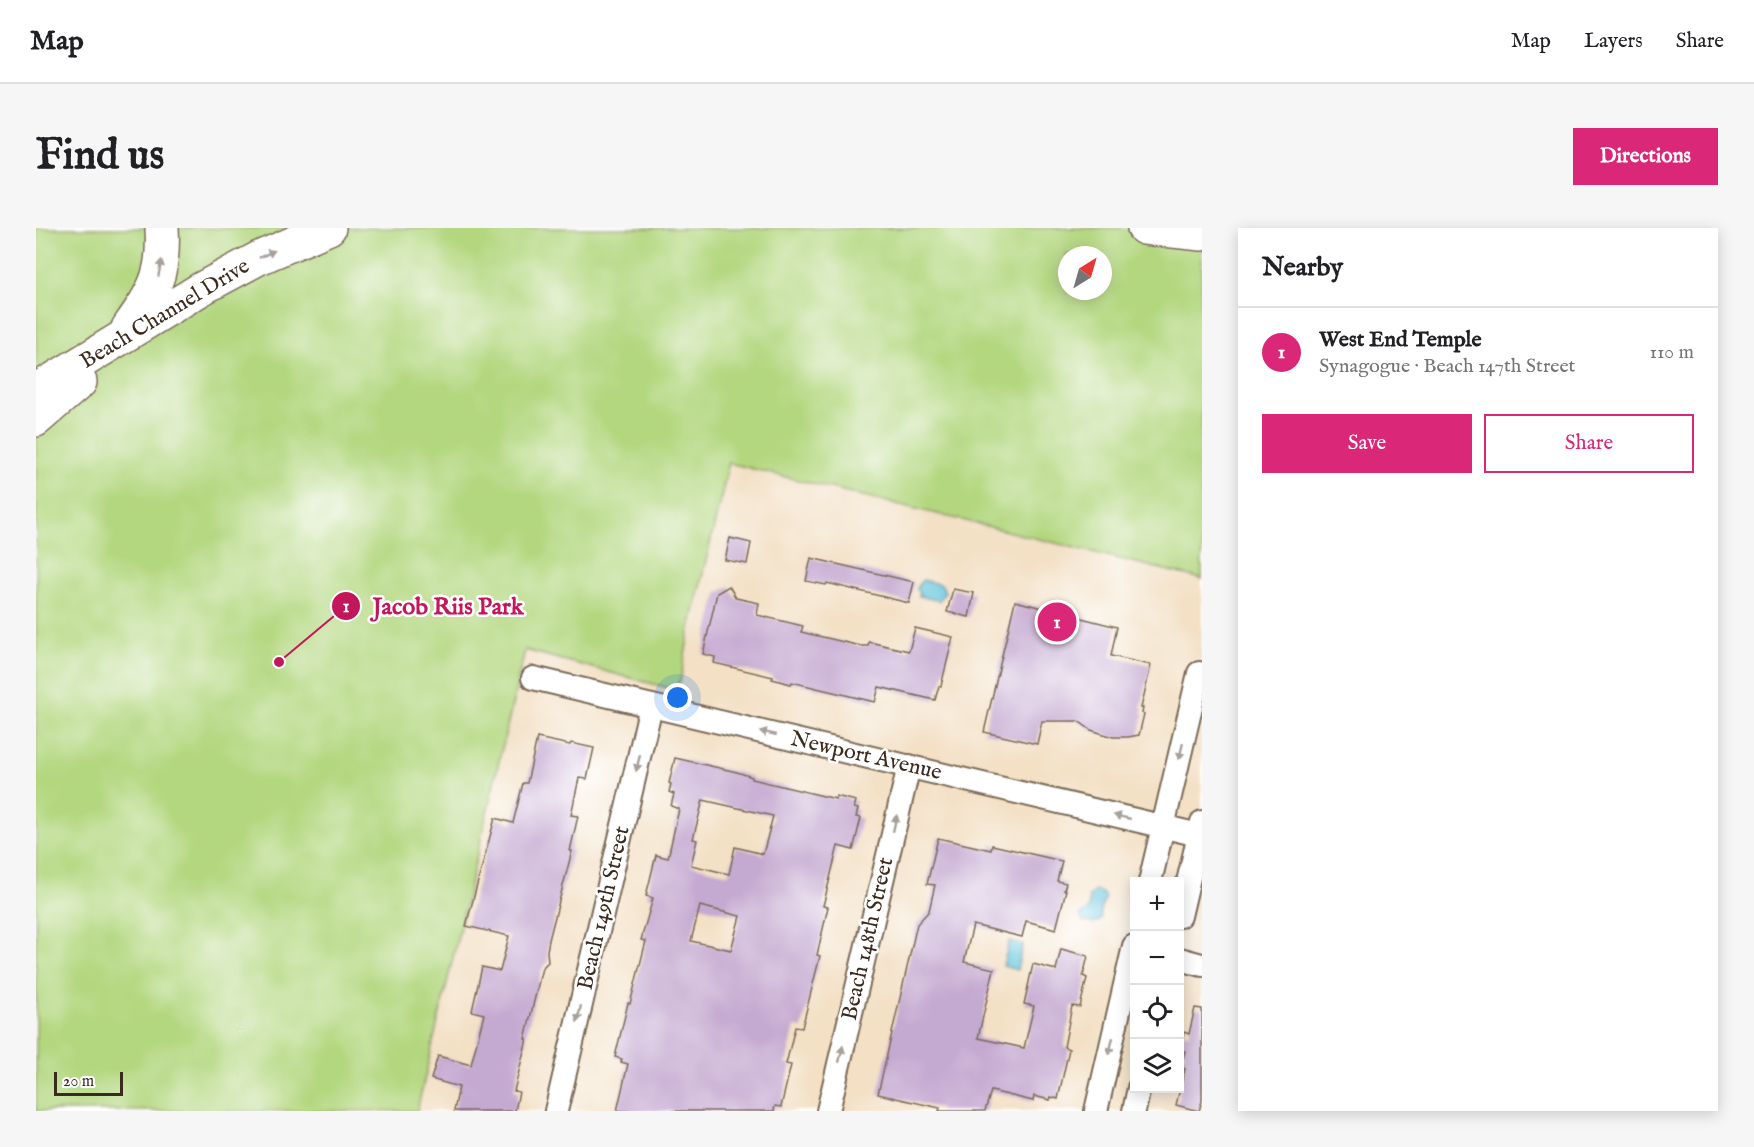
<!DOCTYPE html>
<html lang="en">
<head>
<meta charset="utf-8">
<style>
	:root { --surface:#fff; --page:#f6f6f6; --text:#202124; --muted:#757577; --line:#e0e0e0; --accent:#db2777 }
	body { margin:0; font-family:"IM FELL English",serif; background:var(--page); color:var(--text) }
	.controls { position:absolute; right:18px; bottom:18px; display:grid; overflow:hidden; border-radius:0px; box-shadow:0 3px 15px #0003 }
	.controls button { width:54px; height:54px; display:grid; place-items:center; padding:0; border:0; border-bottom:2px solid var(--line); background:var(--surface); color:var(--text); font:30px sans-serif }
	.compass { position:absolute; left:1022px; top:18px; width:54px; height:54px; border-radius:50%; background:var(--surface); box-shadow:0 3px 15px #0003; rotate:37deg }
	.scale { position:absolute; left:18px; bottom:15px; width:69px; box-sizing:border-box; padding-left:6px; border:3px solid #3b2a1e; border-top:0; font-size:16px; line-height:21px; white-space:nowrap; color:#3b2a1e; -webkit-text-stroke:4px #fff; paint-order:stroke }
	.you { position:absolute; left:642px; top:470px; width:21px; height:21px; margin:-15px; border:4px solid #fff; border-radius:50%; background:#1a73e8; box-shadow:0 0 0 9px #1a73e833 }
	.badge { display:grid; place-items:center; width:39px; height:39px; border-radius:50%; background:var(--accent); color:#fff; font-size:20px; font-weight:700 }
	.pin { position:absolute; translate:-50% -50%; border:3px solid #fff; box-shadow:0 2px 6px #0006 }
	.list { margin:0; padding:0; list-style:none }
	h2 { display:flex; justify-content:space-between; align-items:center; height:78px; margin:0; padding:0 24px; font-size:26px }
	h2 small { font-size:20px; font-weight:400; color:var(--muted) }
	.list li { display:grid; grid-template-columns:39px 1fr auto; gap:18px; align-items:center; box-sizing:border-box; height:90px; padding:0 24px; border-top:2px solid var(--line) }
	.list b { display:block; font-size:22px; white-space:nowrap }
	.list p { margin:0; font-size:20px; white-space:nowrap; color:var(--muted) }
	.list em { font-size:20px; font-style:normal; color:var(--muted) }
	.actions { display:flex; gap:12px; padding:18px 24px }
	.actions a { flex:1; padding:14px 0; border:2px solid var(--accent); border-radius:0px; text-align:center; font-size:21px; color:var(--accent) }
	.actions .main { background:var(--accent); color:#fff }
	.icon { flex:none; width:33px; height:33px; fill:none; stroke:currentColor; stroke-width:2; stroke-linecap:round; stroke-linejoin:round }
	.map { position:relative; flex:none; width:1166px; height:883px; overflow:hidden; border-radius:0px }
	header { display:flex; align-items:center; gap:36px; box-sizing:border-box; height:84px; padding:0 30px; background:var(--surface); border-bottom:2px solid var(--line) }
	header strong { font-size:28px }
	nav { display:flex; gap:33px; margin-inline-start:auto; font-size:21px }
	.intro { display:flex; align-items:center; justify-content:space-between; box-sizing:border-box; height:144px; padding:0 36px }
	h1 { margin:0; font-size:42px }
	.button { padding:15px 27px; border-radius:0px; background:var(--accent); color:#fff; font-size:21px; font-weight:700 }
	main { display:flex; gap:36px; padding:0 36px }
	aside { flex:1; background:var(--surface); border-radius:0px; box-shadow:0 3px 15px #0003 }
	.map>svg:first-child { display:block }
	.green { fill:#b3d77f; stroke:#77804e; stroke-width:1.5; fill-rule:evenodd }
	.water { fill:#5ec3db; stroke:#4c767c; stroke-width:1.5 }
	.building { fill:#c4a9d0; fill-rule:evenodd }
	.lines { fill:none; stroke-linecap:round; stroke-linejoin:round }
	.street-casing { stroke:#7b6a58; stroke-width:26 }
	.primary-casing { stroke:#7b6a58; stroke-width:36 }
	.street { stroke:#fff; stroke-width:22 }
	.primary { stroke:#fff; stroke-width:33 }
	.oneway { fill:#a79f9a }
	.labels { text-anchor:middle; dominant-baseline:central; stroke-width:5; stroke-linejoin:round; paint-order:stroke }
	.street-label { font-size:22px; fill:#3b2a1e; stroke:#fff }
	.leader { fill:none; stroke:#c2185b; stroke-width:2 }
	.callout-dot { fill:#c2185b; stroke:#fff; stroke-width:2 }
	.mark-label { font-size:18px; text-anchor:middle; font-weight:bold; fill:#fff }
	.callout-label { font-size:24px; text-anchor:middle; font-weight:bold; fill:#c2185b; stroke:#fff; stroke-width:5; stroke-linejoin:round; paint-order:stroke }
</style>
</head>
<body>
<header>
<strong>Map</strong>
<nav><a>Map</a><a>Layers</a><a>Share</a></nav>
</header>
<div class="intro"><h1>Find us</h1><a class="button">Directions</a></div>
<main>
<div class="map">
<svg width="1166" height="883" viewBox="0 0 1166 883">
	<rect width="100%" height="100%" fill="#fff"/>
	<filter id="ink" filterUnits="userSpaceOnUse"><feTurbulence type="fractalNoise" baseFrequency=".0167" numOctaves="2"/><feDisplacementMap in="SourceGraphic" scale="12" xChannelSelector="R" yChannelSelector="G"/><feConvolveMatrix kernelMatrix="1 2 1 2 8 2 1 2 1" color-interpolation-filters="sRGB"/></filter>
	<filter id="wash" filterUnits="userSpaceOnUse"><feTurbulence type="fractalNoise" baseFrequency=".008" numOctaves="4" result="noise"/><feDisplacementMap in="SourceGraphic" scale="24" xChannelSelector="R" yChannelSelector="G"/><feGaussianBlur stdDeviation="1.35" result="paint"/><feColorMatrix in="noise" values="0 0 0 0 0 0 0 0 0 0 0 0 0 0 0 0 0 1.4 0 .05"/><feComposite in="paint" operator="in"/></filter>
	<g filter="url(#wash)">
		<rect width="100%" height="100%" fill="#f3e0c5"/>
		<!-- green -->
		<path class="green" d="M0,0h1166v351l-473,-116 -39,165 -10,54h-2l-2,8 -151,-40 -108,461h-381zM1031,27h36v36h-36z"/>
		<!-- water -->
		<g class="water">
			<path d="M887,352l19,5 3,7 -6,9 -20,-5 1,-3 -3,-4 1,-4z"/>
			<path d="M1059,663c6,0 9,2 10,8l-4,9v12l-7,4 -11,-3 -3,-5 9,-7v-13z"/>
			<path d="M973,713l14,3 -6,26 -14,-4z"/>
		</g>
		<g id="blocks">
			<!-- building -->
			<g class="building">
				<path d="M694,310l21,5 -4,21 -22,-4z"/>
				<path d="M775,330l103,24 -5,21 -82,-20 -1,2 -20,-4z"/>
				<path d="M693,358l7,12 23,5 -2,12 46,11 -2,6 60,14h7l1,-4 40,9 6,-23 38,9 -12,49h-2l-4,14 -56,-13 -4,15 -83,-20 -1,2 -19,-5 1,-2 -59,-14 1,-6 -12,-3 14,-61z"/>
				<path d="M917,361l21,4 -5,24 -22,-5z"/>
				<path d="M979,373l102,26 -6,29 40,9 -10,43h2l-1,5 2,1 -5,21 -11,2h-15l-22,-7 -13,-9h-36l-5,23 -53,-12z"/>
				<path d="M501,510l33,7 1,-2 23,5 -7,31 -8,-1 -8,37 7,1 -8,35h2l-23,89 -2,11 1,11 -6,6 -17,71h2l-13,52 5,1 -4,19h-61l5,-24 -28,-8 7,-23 33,9 13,-51 -12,-3 10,-44 18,4 9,-35 -43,-10 29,-108 18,5 10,-40h4z"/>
				<path d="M639,530l62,14 15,5v2l84,20v-3l20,5 -2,7 4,1 -2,8 5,1 -8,32 -15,-4 -15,60 5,1 -11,48 3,1 -18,72 -7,-1 -9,37 5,1 -10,42 -6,-1 -1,5h-157l11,-47 -7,-2 1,-3 -7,-2 13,-54 2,1 16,-63 -5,-1 12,-42 -7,-2 10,-41 12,3 11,-49 -8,-3 3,-12 -5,-2 2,-8 -2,-1zM667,572l70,16 -10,38 -28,-7 -6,27 -38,-9 6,-25 -4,-1zM664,678l40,10 -9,34 -40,-9z"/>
				<path d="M902,610l53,12 1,-5 70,16 -5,20 9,2 -2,7h2l-10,39 -30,-8 -4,16 -49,-12 -9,37 30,7 -16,69 46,10 10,-42 -10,-2 9,-40 23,6 5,-21 27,7 -5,20 4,2 -7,29 -8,-1 -8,41 5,2 -11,50 -7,-2 -1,3 -16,-4 -1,5 -42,-10 -6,20h-46l1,-3 -62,-14 39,-170 12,-13 6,-26 -8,-1z"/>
				<path d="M1159,780l7,1v92l-3,10 -23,-6 9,-36 -2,-1v-3h-2l4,-14 -5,-1 4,-18 5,2z"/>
			</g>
		</g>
	</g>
	<g filter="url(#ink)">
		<use href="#blocks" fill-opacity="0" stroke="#7b6a58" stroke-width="1.5"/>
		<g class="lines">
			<!-- street casing -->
			<g class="street-casing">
				<g id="street">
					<path d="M497,450l666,157"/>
					<path d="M1114,654l49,-209 3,1"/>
					<path d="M1144,688l22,-94"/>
					<path d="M1144,731l22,6"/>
					<path d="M520,883l95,-405"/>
					<path d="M792,883l81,-345"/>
					<path d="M1060,883l38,-165"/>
					<path d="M1098,883l5,-23"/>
				</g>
			</g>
			<!-- primary casing -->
			<g class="primary-casing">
				<g id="primary">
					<path d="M1108,0l58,6"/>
					<path d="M92,100c26,-37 37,-53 34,-100"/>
					<path d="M0,162l165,-101 58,-31 70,-30"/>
					<path d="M0,192l44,-38"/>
				</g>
			</g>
			<!-- street -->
			<use href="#street" class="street"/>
			<!-- primary -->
			<use href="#primary" class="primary"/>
		</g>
		<!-- one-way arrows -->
		<defs><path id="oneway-solid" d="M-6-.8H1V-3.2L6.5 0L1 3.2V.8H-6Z" transform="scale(1.5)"/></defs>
		<g class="oneway">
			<use href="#oneway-solid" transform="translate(231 26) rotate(-25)"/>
			<use href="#oneway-solid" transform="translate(124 40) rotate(-79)"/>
			<use href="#oneway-solid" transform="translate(732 505) rotate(-167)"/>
			<use href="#oneway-solid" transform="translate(1145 523) rotate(103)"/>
			<use href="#oneway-solid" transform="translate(602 535) rotate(103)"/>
			<use href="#oneway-solid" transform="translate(1086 589) rotate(-167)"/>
			<use href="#oneway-solid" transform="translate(859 595) rotate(-77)"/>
			<use href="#oneway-solid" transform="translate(543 786) rotate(103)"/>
			<use href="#oneway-solid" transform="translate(1075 818) rotate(103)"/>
			<use href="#oneway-solid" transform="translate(805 826) rotate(-77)"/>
		</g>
	</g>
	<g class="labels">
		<!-- street labels -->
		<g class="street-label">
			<text transform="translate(129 86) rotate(-31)">Beach Channel Drive</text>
			<text transform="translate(830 528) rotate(13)">Newport Avenue</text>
			<text transform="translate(568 680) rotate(-77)">Beach 149th Street</text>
			<text transform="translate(832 711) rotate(-77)">Beach 148th Street</text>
		</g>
	</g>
	<!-- callouts -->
	<path class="leader" d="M243 434L310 378"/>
	<g class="callout-dot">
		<circle cx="243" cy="434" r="6"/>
		<circle cx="310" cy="378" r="15"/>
	</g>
	<g class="mark-label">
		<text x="310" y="384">1</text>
	</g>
	<g class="callout-label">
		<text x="412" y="386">Jacob Riis Park</text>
	</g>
</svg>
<div class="controls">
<button>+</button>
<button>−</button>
<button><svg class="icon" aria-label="locate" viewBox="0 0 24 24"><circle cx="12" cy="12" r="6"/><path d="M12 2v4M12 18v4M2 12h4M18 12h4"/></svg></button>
<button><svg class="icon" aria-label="layers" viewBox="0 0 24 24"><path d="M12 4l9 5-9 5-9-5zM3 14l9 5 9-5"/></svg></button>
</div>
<svg class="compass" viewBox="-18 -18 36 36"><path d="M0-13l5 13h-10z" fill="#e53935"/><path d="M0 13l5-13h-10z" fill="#757577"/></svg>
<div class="scale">20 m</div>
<div class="you"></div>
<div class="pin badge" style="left:1021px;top:394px">1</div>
</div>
<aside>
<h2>Nearby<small></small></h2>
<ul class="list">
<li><span class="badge">1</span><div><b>West End Temple</b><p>Synagogue · Beach 147th Street</p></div><em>110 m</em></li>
</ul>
<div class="actions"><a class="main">Save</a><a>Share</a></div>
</aside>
</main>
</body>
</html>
